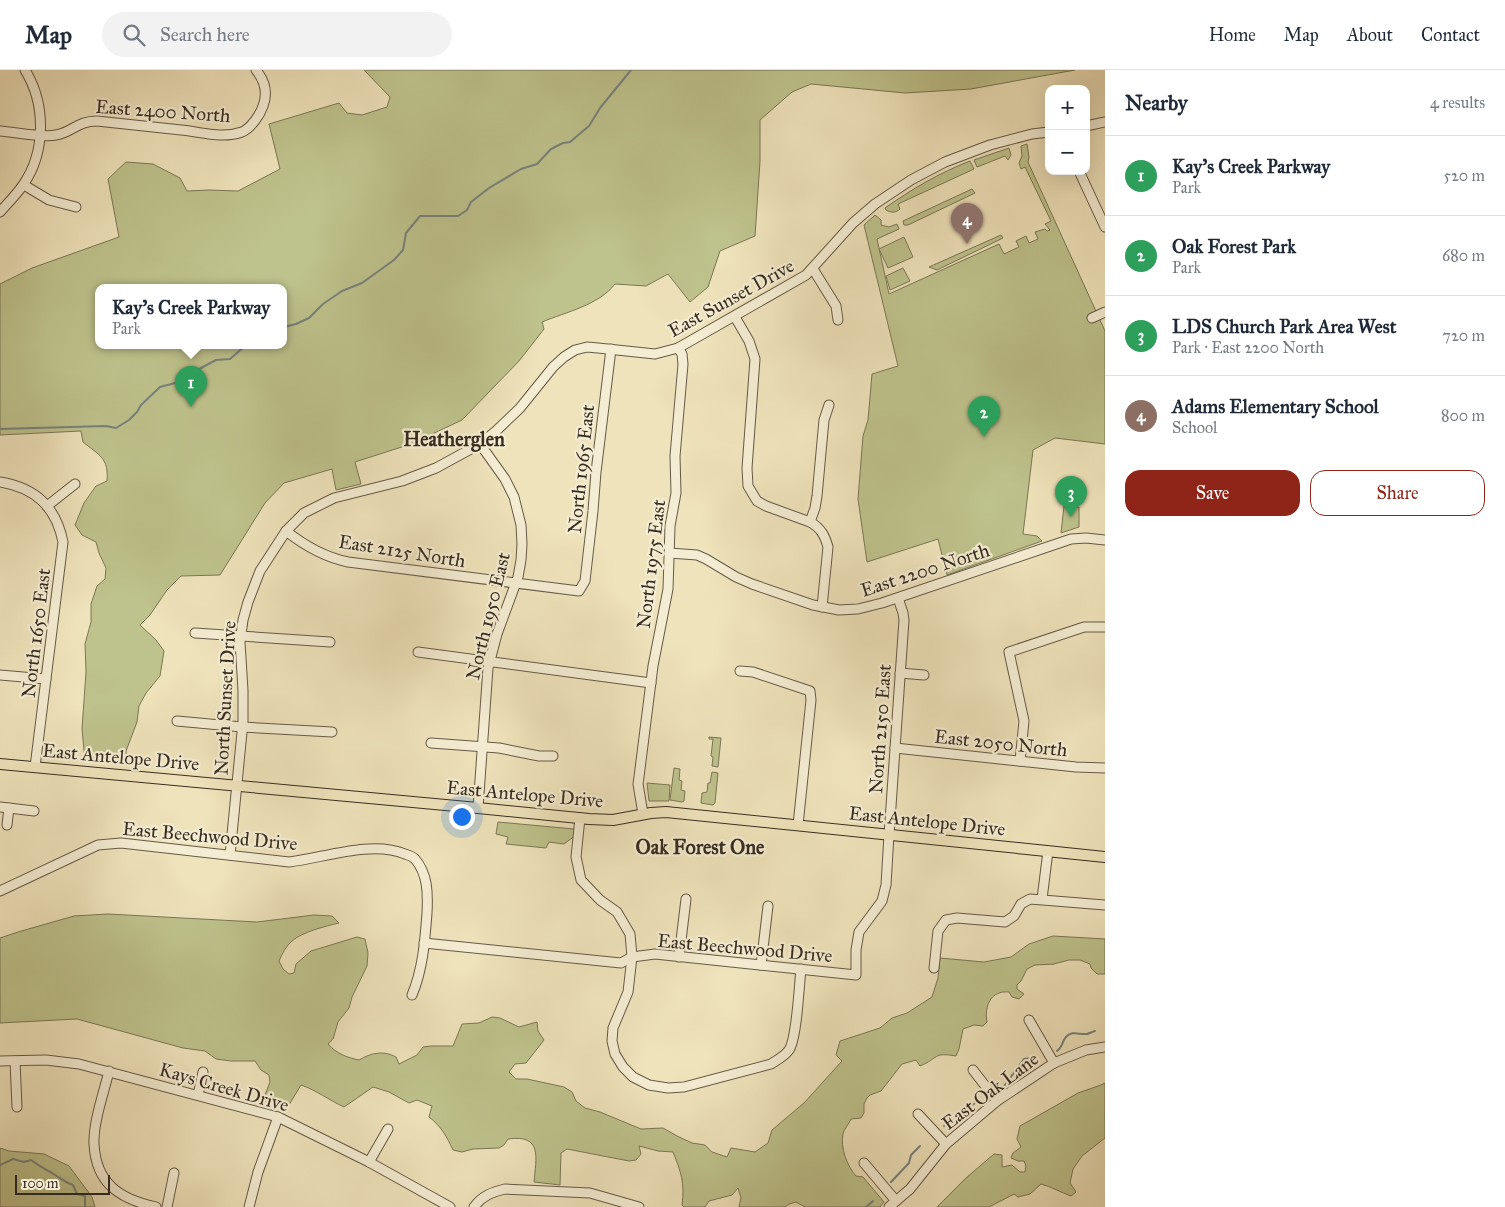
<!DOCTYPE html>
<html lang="en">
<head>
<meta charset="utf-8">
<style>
	:root { --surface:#fff; --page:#f2f2f3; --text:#1f2937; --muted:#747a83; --line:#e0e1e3; --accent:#8f2418 }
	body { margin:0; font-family:"IM FELL Great Primer",serif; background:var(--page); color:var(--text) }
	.controls { position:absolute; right:15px; top:15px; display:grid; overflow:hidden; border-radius:10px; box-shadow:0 5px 20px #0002 }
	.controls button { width:45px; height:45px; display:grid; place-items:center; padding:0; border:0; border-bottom:1px solid var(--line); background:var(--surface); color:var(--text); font:25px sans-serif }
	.scale { position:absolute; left:15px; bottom:12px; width:95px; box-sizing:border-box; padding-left:5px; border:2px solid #372c21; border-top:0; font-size:14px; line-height:18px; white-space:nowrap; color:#372c21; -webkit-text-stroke:4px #f5edd3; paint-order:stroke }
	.you { position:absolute; left:461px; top:746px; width:18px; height:18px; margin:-12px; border:4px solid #fff; border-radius:50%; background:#1a73e8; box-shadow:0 0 0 8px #1a73e833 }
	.badge { display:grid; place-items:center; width:32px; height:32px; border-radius:50%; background:var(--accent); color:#fff; font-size:16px; font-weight:700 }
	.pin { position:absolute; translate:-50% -41px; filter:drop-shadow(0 1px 2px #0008) }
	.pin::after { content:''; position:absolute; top:26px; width:18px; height:15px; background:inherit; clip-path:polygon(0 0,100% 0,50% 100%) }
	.popup { position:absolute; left:95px; top:214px; width:192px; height:65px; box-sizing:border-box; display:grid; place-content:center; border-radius:10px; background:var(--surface); filter:drop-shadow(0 1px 4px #0005); font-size:16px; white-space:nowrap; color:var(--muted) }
	.popup b { font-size:19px; color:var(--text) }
	.popup::after { content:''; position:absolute; left:50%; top:100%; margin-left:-10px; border:10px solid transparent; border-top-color:var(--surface) }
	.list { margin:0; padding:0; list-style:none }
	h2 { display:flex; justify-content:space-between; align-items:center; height:65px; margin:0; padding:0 20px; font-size:21px }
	h2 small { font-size:16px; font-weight:400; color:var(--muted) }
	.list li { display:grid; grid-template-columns:32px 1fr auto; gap:15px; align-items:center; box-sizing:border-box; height:80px; padding:0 20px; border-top:1px solid var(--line) }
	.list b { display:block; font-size:19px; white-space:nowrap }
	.list p { margin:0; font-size:16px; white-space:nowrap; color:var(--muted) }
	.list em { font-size:16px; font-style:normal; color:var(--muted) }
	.actions { display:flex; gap:10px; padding:15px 20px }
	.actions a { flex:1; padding:11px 0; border:1px solid var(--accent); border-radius:15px; text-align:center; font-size:18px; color:var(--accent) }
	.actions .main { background:var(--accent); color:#fff }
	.icon { flex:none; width:28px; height:28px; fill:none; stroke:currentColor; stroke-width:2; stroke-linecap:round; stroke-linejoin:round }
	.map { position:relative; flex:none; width:1105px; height:1137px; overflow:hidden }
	header { display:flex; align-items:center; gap:30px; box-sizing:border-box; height:70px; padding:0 25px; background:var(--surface); border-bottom:1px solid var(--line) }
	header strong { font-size:24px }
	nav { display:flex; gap:28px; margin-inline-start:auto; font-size:18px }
	.search { width:350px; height:45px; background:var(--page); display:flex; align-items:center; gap:12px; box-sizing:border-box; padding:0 18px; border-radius:28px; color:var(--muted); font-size:19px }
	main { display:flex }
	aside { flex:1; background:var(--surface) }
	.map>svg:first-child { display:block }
	.green { fill:#bec28c; stroke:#7a7756; fill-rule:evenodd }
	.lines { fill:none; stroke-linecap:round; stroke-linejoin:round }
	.stream { stroke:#76827e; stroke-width:2 }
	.minor-casing { stroke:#655a48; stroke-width:11 }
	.major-casing { stroke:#372c21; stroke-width:12 }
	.minor { stroke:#f5edd3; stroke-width:9 }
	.major { stroke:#efe3bb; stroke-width:10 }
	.labels { text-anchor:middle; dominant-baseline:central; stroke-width:4.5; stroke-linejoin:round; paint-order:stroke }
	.street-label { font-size:19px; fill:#372c21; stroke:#f5edd3 }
	.neighbourhood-label { font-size:20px; font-weight:bold; fill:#372c21; stroke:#f5edd3 }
</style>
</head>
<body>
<header>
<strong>Map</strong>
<div class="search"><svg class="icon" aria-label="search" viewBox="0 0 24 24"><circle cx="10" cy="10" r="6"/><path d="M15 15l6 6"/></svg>Search here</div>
<nav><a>Home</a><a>Map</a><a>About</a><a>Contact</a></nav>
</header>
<main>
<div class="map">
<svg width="1105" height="1137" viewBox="0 0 1105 1137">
	<rect width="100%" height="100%" fill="#efe3bb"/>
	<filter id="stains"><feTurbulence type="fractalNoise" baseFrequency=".004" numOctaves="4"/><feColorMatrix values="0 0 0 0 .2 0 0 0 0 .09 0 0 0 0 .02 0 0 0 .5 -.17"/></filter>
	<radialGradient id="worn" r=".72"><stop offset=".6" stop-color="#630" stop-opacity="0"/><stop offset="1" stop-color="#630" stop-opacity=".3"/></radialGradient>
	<!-- green -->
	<g class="green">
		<path d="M364,0h711l-104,19 -66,4 -94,-9 -19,8 -32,28v41l-5,75 -35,15 -12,36 -18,15 -22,-28 -22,12 -31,-2c-16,21 -49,28 -73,38l2,7 -25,32 -57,59 -51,24 -56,18 6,22 -25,6 -4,-21 -48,14 -19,20 -45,72 -39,1 -14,14 -17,25 -10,10 16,15 8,11 -4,25 -14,17 -7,13 -2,16 -11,29 1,13 -42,-3 -3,-32 4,-57 -1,-28 6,-22v-18l6,-18 8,-7 1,-11 -7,-15 -3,-11 -14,-7 -7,-10 9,-22 12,-17 11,-5c2,-23 -8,-26 -24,-39l-2,-11 -81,4v-151l32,-16 87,-31 -11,-58 18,-17 27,2 27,14 7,13 22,-1 29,1 42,-22 -11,-45 70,-21 8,10 15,2 25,-8 3,-10zM99,218h185v58h-185z"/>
		<path d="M1027,74l2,13 -1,5 77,169v113l-50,-6 -22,12 -10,84 14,2 5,5 -95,34 -9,-36 -71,23 -9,-63 5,-63 5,-16 4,-46 26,-8 -34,-141 11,-10 6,5v5l8,2 8,-3 2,5 -22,10 12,55 110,-50 5,10 15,-7 -3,-6 10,-5 3,7 9,-4 -3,-7 10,-3 2,2 3,-1 -5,-6 6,-3 -26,-54 -4,2 -2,-6 3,-7 -1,-10z"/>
		<path d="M1009,78l2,7 -3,5 -3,-4 -28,11 -3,-7z"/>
		<path d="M970,91l4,8 -76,35 2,5c-4,4 -9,4 -14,1l-1,-2c27,-19 54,-35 85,-47z"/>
		<path d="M972,119l3,4 -67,32h-4l-1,-4z"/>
		<path d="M1001,165l2,3 -66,32 -8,-3z"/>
		<path d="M904,167l9,20 -25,11 -9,-19z"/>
		<path d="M903,198l7,13 -20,9 -4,-14z"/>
		<path d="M1064,436l15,1v20l-18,6z"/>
		<path d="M709,667l12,1 -3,29 -6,-1 1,-9 -2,-1 2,-17h-4z"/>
		<path d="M674,698l6,1 -1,11 3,1 -1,9 4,1 -1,10 -2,1 -12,-2z"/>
		<path d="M712,702l6,1 -3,30 -2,2 -12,-2 1,-10 5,-1 1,-9h2z"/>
		<path d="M647,713l23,2 -1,16h-20z"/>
		<path d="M498,752l76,7 2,6 -12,9 -15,-2 -3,6 -40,-4 2,-7 -12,-3z"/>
		<path d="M108,844l149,8 57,-7 18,1 7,7c-13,3 -37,9 -47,18 -6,5 -10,13 -13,20l4,8 6,5 5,-1 2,-9 15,-13 46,-14 8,2 3,14 -1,13 -15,31 -3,11 -11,14 -5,17 -5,5c9,10 18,13 31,16 12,-7 24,-10 37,-3l3,7 18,-9 6,-8 8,-1h22l9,-22 17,-1 13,-6 8,1 19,9 18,-5 1,9 6,9 -18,23 -11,1 -6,8 7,7h11l37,8 8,5 4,9 9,7 15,4 41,17 22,-1 14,8 15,7 13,2 7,7 15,5 4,-9 24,4 13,-9 4,-13 32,-27 38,-42 -6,-6 4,-14 40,-13 12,-10 15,-5 25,-16 6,-19 2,-20 44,4 27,-5 18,-13 24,-8 52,3v35h-8l-6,-6 -1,-4 -10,-4h-11l-15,4 -19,1 -8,4 -6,12 -4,4v4l7,5 -5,5 -7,-2 -3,-5c-18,-2 -25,14 -22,30l-4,4 -9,-1 -11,4 -4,20 -3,7c-23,-4 -17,2 -36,10l-4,-6 -14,4 -21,27 -11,4 -3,3 -3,6v9l-3,5 -10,1c-2,5 -7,10 -8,15 -3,13 4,32 13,42l7,1 21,25 -4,5h-75l-9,-5 -7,2 -4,3h-46l2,-9 -3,-10 -6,7 -23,6 -4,6h-21l-2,-2c3,-22 -1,-33 -9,-53l-15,-1 -19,-5 2,8 -5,6 -7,1 -62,-12 -6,4 -1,32 -26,-3c2,-24 9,-48 -26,-43l-4,6 -5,3 -26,1 -11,3 -9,-2c-6,-13 -12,-24 -24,-33l3,-11 -15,-6 -8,3 -20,-11 -16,-5 -29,20c-15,-7 -28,-17 -43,-22l-15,25 -23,-10 7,-18 -1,-7 -8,-5 -6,-9h-24l-15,-2 -11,-8 -22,-3 -106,-29 -77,4v-85l18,-6 56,-16z"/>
		<path d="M1105,1013v55l-23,18 -9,13 -3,14 6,9 -5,4c-11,-4 -19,-9 -30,-12l-11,10 -12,3 -4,-3 -25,13h-52l29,-29 28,-24 8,1v12l10,-2 8,7h5l1,-6 -2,-5h-6l-7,-3 2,-5 8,-6 -4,-8 3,-13 58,-33 23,-8z"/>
		<path d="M0,1078l9,3 35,3 25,12 23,31 3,10h-95z"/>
	</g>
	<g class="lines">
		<!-- stream -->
		<g class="stream">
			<path d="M284,257l12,-3 13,-6 14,-14 19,-13 20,-8 32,-23 9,-10 3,-17 14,-17h38l9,-6 4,-8 18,-14 32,-19 16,-5 14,-15 12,-6 7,-1 19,-16 11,-18 31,-38"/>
			<path d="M0,359l106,-3 10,2 13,-8 8,-8 4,-7 19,-18 19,-5 7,-6 30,-16 14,-1 15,-13"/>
			<path d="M1057,981c6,-4 5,-10 9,-14 6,-7 14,-2 21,-3 3,-1 5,-2 8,-3"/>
			<path d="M1000,1019h2l22,-30 7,-1"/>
			<path d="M944,1056l16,-9 7,-9 10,-6"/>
			<path d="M0,1095l13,-6 11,3 7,-2c8,6 16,10 24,15 7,4 11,8 18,10l4,9 8,2v11"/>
			<path d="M891,1112l18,-19 2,-8 9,-9"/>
			<path d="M866,1137l7,-6"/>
		</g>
		<!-- minor casing -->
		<g class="minor-casing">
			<g id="minor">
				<path d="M1086,56l19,-4"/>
				<path d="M0,61c15,1 42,7 56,4 17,-3 21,-14 41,-14 28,3 56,6 84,9 21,2 41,9 61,2 9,-4 18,-17 21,-26 5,-13 2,-25 -7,-36"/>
				<path d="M1079,101l26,56"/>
				<path d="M24,115l25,15 27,7"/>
				<path d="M0,142c8,-9 16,-17 23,-27 23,-33 23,-81 2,-115"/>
				<path d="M813,199l23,37 2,14"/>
				<path d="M735,247l14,24 6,18 -8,109 1,18 9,15 9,5 44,16c11,6 15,14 18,25l-6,60"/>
				<path d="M1092,248l13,-6"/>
				<path d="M0,412c36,6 56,25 63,60l-28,225"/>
				<path d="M47,436l28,-22"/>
				<path d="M810,452l5,-14 2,-12 7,-76 5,-15"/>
				<path d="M286,461c19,15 38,26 62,31l231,29 6,-10 8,-70 3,-39 15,-123"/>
				<path d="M669,483l28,2 9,4 30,18 16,7 61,21 26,5 19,-1 24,-6 189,-64 15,-1 19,2"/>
				<path d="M195,563l135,9"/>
				<path d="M418,582l233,31"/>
				<path d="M740,601l13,1 57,19 1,9 -13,125"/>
				<path d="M900,603l24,2"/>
				<path d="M0,605l46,4"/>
				<path d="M177,651l65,6 90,5"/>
				<path d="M431,673l68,5 40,8h14"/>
				<path d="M895,678l181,19 29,1"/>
				<path d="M1020,691l4,-40 -15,-69 75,-25h21"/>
				<path d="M0,737l34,4"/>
				<path d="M478,738l10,-140 9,-34 21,-57 3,-17 1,-16 -1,-19 -7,-28 -9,-18 -25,-35"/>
				<path d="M643,744l-5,-30 1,-7 14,-111 15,-77 2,-63 6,-33 -1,-37 8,-92 -1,-10 -4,-6"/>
				<path d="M580,748l-4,39 5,23 19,20 17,12 13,22 2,23 -4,35 -15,36 -1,13 3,13 8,13 10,10 16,8 19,3 16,-1 87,-23c6,-4 14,-8 18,-14 8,-12 10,-64 12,-81"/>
				<path d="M7,755l2,-17"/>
				<path d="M230,785l13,-133v-32l-3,-48 3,-22 5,-18 12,-31 26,-40 18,-18 30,-15 68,-17 34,-13 44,-24 16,-13 24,-23 33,-41 11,-10 11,-7 12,-3 11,1 57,6 23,-6 128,-73 47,-52 22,-19 36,-24 34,-18 45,-17 42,-11 17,-2"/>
				<path d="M0,821l98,-46 23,-2 168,19c34,-4 83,-22 116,-8 3,1 7,2 10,5 13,15 13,35 12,54 -2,27 -4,56 -15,82"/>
				<path d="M1042,829l6,-48"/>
				<path d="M424,873l197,20 11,-6 23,-3 201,21v-25l3,-18 23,-31 4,-16 3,-50 15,-215 -1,-7 -5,-15"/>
				<path d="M679,887l7,-58"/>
				<path d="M761,895l7,-59"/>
				<path d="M934,898l4,-37 8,-11 11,-2 48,4 9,-6 7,-12 9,-5 75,6"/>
				<path d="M1029,950l25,43"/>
				<path d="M0,991l46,-1 33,4 199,53 91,45 81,45"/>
				<path d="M15,991l2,46"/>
				<path d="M973,1000l24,31"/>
				<path d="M109,1001c-5,21 -16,52 -15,73 2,40 26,55 62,63"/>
				<path d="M198,1025l5,-23"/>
				<path d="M918,1044l28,30"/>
				<path d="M369,1092l19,-33"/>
				<path d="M864,1093l32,38"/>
				<path d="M167,1137l7,-34"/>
				<path d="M249,1137l9,-35 20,-55"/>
				<path d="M474,1137c8,-11 18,-15 31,-18l85,4 49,14"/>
				<path d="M889,1137l21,-18 36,-45 51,-43 57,-38 32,-13 19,-3"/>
			</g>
		</g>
		<!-- major casing -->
		<g class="major-casing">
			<path id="major" d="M0,694l478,44 111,11 24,1 38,-7 15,-1 439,45"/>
		</g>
		<!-- minor -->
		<use href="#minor" class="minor"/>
		<!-- major -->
		<use href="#major" class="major"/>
	</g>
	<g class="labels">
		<!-- street labels -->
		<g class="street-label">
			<text transform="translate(163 41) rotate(4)">East 2400 North</text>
			<text transform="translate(731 228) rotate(-29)">East Sunset Drive</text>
			<text transform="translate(581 399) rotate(-84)">North 1965 East</text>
			<text transform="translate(402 481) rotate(9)">East 2125 North</text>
			<text transform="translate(651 494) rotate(-83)">North 1975 East</text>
			<text transform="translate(925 500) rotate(-18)">East 2200 North</text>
			<text transform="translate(488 546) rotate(-76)">North 1950 East</text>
			<text transform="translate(36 563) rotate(-83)">North 1650 East</text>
			<text transform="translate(225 628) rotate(-87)">North Sunset Drive</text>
			<text transform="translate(880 659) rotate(-86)">North 2150 East</text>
			<text transform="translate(1001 673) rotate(6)">East 2050 North</text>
			<text transform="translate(121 687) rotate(5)">East Antelope Drive</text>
			<text transform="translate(525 724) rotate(5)">East Antelope Drive</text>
			<text transform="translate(927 751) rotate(6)">East Antelope Drive</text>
			<text transform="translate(210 766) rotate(5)">East Beechwood Drive</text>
			<text transform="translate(745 878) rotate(5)">East Beechwood Drive</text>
			<text transform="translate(224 1017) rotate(16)">Kays Creek Drive</text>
			<text transform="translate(990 1021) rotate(-37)">East Oak Lane</text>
		</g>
		<!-- neighbourhood labels -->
		<g class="neighbourhood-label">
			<text x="454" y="369">Heatherglen</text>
			<text x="700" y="777">Oak Forest One</text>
		</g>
	</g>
	<rect width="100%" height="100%" filter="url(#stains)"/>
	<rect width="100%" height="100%" fill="url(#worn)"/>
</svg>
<div class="controls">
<button>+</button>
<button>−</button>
</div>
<div class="scale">100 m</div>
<div class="you"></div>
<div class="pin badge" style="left:191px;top:337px;background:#2e9e5b">1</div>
<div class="popup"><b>Kay's Creek Parkway</b>Park</div>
<div class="pin badge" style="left:984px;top:367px;background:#2e9e5b">2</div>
<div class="pin badge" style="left:1071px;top:447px;background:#2e9e5b">3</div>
<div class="pin badge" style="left:967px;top:174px;background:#8d6e63">4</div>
</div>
<aside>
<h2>Nearby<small>4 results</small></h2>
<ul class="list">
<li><span class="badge" style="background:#2e9e5b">1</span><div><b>Kay's Creek Parkway</b><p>Park</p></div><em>520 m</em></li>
<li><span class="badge" style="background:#2e9e5b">2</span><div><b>Oak Forest Park</b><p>Park</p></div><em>680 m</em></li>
<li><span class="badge" style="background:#2e9e5b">3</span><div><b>LDS Church Park Area West</b><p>Park · East 2200 North</p></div><em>720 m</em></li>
<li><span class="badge" style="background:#8d6e63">4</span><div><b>Adams Elementary School</b><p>School</p></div><em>800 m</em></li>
</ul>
<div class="actions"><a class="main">Save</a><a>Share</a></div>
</aside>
</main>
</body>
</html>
